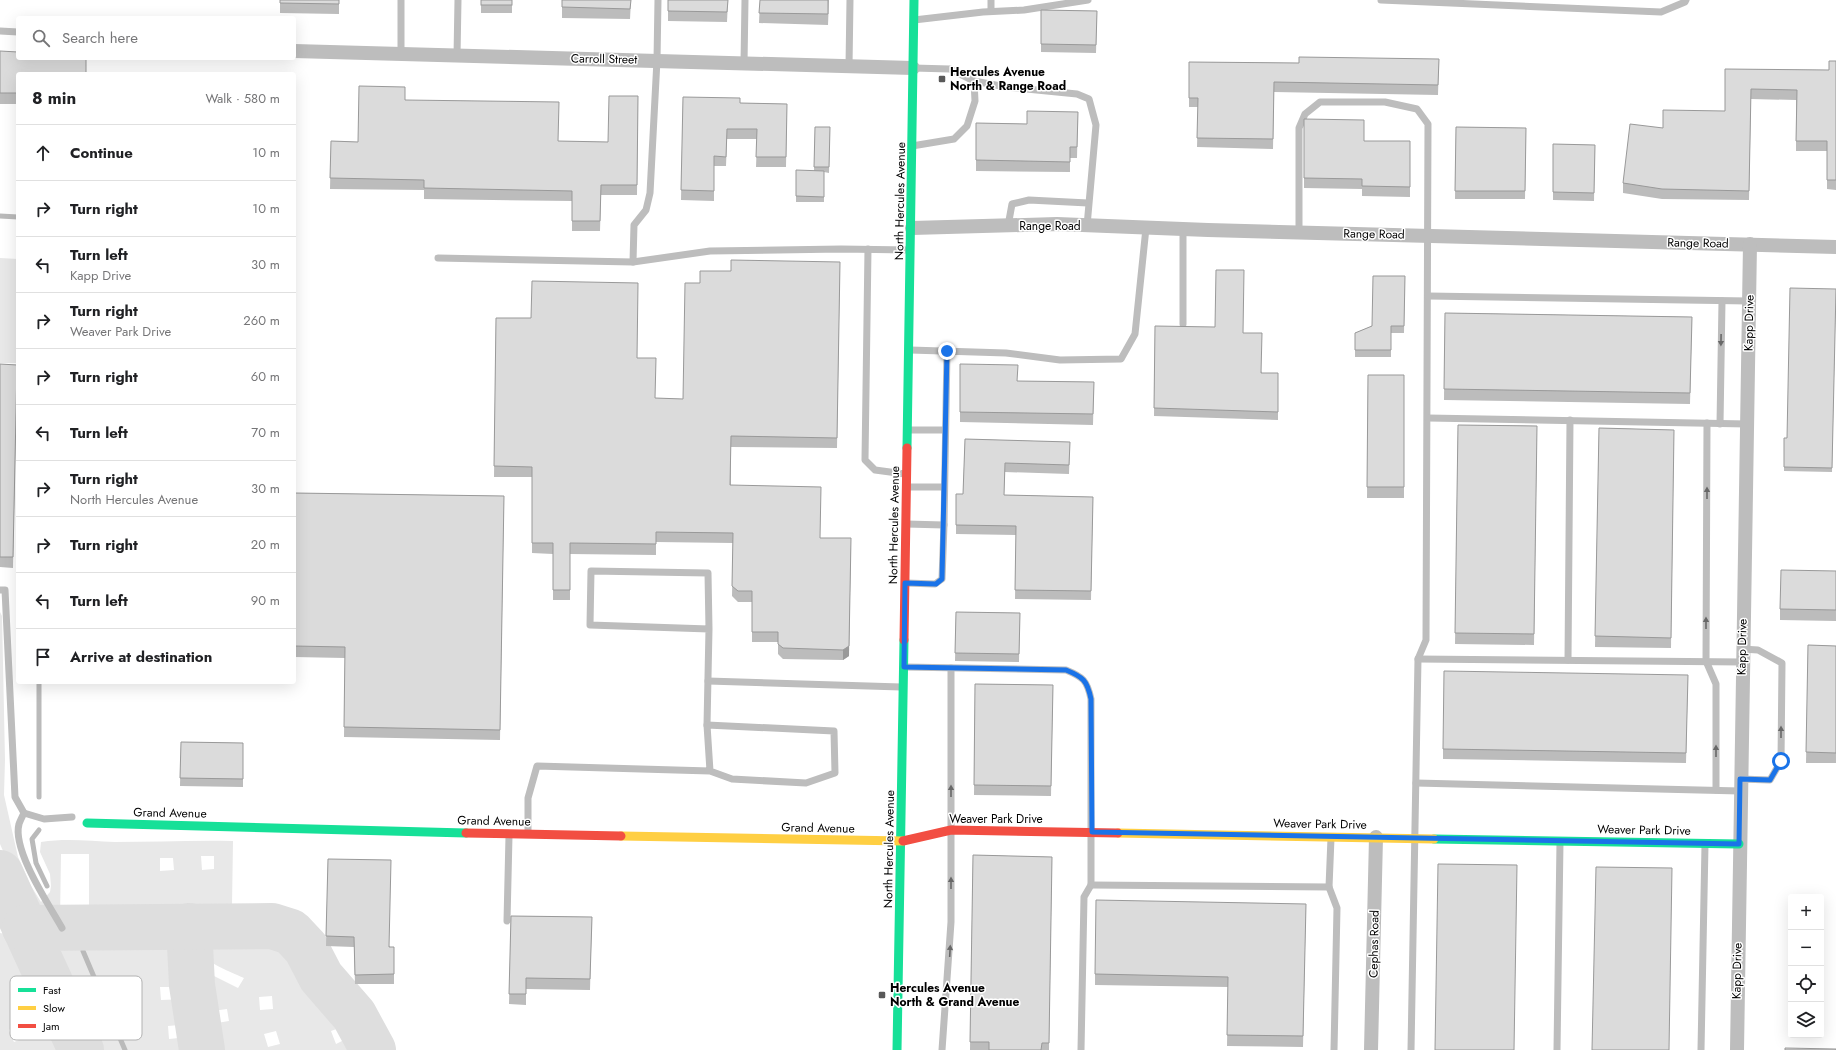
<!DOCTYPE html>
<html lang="en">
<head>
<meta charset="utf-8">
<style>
	:root { --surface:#fff; --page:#f6f6f6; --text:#202124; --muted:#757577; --line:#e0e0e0 }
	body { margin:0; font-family:Jost,sans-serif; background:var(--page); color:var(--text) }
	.controls { position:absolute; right:12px; bottom:12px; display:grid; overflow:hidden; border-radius:4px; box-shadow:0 4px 16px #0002 }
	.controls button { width:36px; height:36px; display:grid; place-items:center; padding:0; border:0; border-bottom:1px solid var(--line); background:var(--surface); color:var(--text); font:20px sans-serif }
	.stop { position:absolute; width:12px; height:12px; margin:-9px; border:3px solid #1a73e8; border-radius:50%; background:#fff }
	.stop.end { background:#1a73e8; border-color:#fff; box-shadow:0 1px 4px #0008 }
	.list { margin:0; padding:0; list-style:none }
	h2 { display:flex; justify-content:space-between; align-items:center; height:52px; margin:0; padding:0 16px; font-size:17px }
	h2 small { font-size:13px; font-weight:400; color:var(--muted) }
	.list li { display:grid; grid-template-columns:26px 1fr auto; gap:12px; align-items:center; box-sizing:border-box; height:56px; padding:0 16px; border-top:1px solid var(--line) }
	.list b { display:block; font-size:15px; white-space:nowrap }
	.list p { margin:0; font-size:13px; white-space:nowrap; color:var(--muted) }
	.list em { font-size:13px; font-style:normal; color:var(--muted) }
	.icon { flex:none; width:22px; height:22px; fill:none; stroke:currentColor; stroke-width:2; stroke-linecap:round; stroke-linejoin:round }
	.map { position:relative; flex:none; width:1836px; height:1050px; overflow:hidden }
	.search { position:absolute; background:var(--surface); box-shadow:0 4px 16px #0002; left:16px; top:16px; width:280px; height:44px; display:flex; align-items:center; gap:10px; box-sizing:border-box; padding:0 14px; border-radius:4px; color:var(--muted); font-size:15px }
	.panel { position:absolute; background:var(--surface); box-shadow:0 4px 16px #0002; left:16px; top:72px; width:280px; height:612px; border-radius:4px }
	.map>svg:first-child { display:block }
	.green { fill:#e8e8e8; fill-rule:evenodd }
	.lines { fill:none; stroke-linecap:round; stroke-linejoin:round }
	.stream { stroke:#bababa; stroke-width:5 }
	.taxiway { stroke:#dedede; stroke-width:46 }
	.lane { stroke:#bdbdbd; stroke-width:7 }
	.street { stroke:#bdbdbd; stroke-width:14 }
	.fast { stroke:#16e098; stroke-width:9 }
	.slow { stroke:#ffcf43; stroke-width:9 }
	.jam { stroke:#f24e42; stroke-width:9 }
	.wall { fill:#bcbcbc }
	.shaded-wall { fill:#999 }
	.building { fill:#dbdbdb; stroke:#999 }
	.oneway { fill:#686868 }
	.route { stroke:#1a73e8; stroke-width:5 }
	.poi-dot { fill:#595959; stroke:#fff; stroke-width:1.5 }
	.labels { text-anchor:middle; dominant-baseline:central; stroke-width:3; stroke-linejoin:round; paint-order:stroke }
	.street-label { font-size:12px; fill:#000; stroke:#fff }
	.poi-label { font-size:12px; font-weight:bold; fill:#000; stroke:#fff; text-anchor:start }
	.key { fill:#fff; stroke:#b2b2b2; stroke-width:1 }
	.key-label { font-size:11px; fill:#000 }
</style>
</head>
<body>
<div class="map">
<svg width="1836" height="1050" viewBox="0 0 1836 1050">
	<rect width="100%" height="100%" fill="#fff"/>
	<!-- green -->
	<g class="green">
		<path d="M0,258l18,1v104h-18z"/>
		<path d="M0,612l2,4 3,144 -1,35 14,62 13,29 10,16 9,-10 1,-6 -1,-12 -10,-22 1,-10c25,-4 49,-1 74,0 39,0 79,-2 118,-1l-1,64 -4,8 -10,6 -129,-1v-64h-28l-1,66 -14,-5 -21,-14 -25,-57zM201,856h13v13l-12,1zM160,858h13l1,12 -14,1z"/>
		<path d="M0,933l5,1 14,9 49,107h-68zM30,1020l3,1 6,11 -25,10 -5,-12 3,-3z"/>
		<path d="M247,933l17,2 17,6 14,9 7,15 17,23 26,29 21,33h-157l-4,-25 24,-4 -2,-12 -22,3 -2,-2 -5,-42 40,20 6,-10c-16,-8 -58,-21 -47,-44zM272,996l1,13 -13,1 -1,-13zM342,1027l4,12 -10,5 -5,-13zM276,1031l4,13 -12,3 -4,-13z"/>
		<path d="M174,935l7,7 3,43 -2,2h-22l1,13 25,-1 5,25 -23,2 1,13 19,-2 4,1 2,12h-100l-35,-76 2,-24 8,-10 9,-4z"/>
	</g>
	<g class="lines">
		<!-- stream -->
		<g class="stream">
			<path d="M0,216l18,1"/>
			<path d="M39,797v-115"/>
			<path d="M39,830l-7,9 4,24 11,23"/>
			<path d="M83,951l42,99"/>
		</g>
		<!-- taxiway -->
		<g class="taxiway">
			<path d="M0,873l81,177"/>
			<path d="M189,926l3,59 10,65"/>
			<path d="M25,928l247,-2 19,6 15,16 15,29 33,38 19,35"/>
		</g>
		<!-- lane -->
		<g class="lane">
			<path d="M991,0v11"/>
			<path d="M1381,0l280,12 24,-10 1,-2"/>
			<path d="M914,20l69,-8 41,-2 64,-10"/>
			<path d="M0,31l18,1"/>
			<path d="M401,55v-55"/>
			<path d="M457,56l1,-56"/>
			<path d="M744,64l1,-64"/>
			<path d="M849,66l1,-66"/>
			<path d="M913,68l37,1 24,12 32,6 71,7 12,5 7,26 -9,101"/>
			<path d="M912,146l42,-7 13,-13 8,-25 -1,-20"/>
			<path d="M1008,226l4,-22 17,-4 59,3"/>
			<path d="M1299,232v-104l6,-14 15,-12h65l32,7 11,15 -2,516 -8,19 -7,391"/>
			<path d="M868,249l-3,211 10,10 30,4"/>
			<path d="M438,258l195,4 77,-11 131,-2 68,1"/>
			<path d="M633,262l1,-37 12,-15 4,-17 7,-133 1,-60"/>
			<path d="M1428,296l321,5"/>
			<path d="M1183,324v-95"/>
			<path d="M910,350l96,3 54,7 61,-1 14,-25 11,-106"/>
			<path d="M1428,418l319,6"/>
			<path d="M1707,423l-1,238 10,23v106"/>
			<path d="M1720,424l2,-123"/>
			<path d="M908,430h37"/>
			<path d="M907,487h37"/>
			<path d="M944,525l3,-174"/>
			<path d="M906,583l29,1 7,-5 2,-54 -38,-1"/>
			<path d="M0,590h5l10,207 9,16 20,6 28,-2"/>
			<path d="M1418,659l324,3"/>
			<path d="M1568,660l2,-240"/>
			<path d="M905,667l161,3c17,7 21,10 25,29v186l-7,12 -3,153"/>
			<path d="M708,681l193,6"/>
			<path d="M707,725l2,-96 -1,-56 -117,-2 -1,54 119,4"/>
			<path d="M1740,779l30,1 11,-19 1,-98 -24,-13 -16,-1"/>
			<path d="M1416,783l324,8"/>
			<path d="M24,813c-2,4 -4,8 -5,11 -7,26 30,81 43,104"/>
			<path d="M528,834v-36l9,-32 173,5 22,8 74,4 29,-10 -1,-42 -127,-6 3,46"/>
			<path d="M1091,885l238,2 2,-49"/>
			<path d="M1329,887l8,21 -3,142"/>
			<path d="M507,921l2,-85"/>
			<path d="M942,1050l9,-128v-254"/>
			<path d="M1557,1050l3,-208"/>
			<path d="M1701,1050l4,-205"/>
		</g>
		<!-- street -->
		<g class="street">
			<path d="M294,51l619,17"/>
			<path d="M912,228l145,-4 151,6 628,17"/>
			<path d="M1371,1050l5,-213"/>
			<path d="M1737,1050l13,-806"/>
		</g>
		<!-- fast -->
		<g class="fast">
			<path d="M907,448l7,-448"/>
			<path d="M87,823l379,10"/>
			<path d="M1434,839l305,5"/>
			<path d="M897,1050l7,-410"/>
		</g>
		<!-- slow -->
		<g class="slow">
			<path d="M1118,833l316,6"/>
			<path d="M621,836l282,5"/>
		</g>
		<!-- jam -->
		<g class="jam">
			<path d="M904,640l3,-192"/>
			<path d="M466,833l155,3"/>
			<path d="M903,841l48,-11 167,3"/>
		</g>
	</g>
	<!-- wall -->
	<g class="wall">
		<path d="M280,0h59v14l-59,-1z"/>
		<rect x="481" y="0" width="31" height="13"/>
		<path d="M631,0l-1,19 -68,-1v-11z"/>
		<path d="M668,0h60l-1,22 -59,-1z"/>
		<path d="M760,0h69l-1,25 -69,-2z"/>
		<path d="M1041,10l56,1 -1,42 -55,-1z"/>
		<path d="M0,51l18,23v30h-18z"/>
		<path d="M1439,59l-1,36 -164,-3 -1,57 -76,-2 1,-40h-9v-45l110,1z"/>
		<path d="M1836,61v129l-9,-1v-38h-31v-51l-45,-1 -2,101 -87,-1 -39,-6v-10l40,-55 62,-17v-42l104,1z"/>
		<path d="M638,96l-1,99h-36l-1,36h-28v-30l-148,-2v-9l-94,-1 1,-48 27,1 47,-42 153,41 50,1z"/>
		<path d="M683,97l57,6 47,1 -1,63h-30l1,-28h-30l-1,27h-12v35l-33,-1z"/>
		<path d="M1078,112l-1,46h-7v14l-94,-1v-48l51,1z"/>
		<path d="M1304,119l60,22h46v56l-48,-1v-7l-58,-1z"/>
		<path d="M815,127h15l-1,46 -5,-1v30h-28v-6l18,-25z"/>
		<path d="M1456,127l70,1 -1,71h-70z"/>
		<path d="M1553,144l42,1 -1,56 -41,-1z"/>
		<path d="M840,262l-3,186 -106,-1v38l89,53 29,118 -6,4 -60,-1 -5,-5v-12h-26v-40h-14l-6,-6 1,-53 -77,-1v13l-86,-1v46h-17v-46l-21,-1v-76h-38l2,-159 141,40 18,40 28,1 17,-116 31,-12z"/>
		<path d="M1405,276l-1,57h-13v24h-36v-24l17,-7z"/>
		<path d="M1836,289l-4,183 -48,-1v-33h3z"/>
		<path d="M1445,313l247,4 -2,87 -246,-4z"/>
		<path d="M1155,326l88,7 19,40h16v47l-124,-4z"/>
		<path d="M0,364l17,1 -4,203 -13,-1z"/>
		<path d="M960,364l58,17 76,1 -1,43 -133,-3z"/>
		<path d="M1368,375h36v123h-37z"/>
		<path d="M1458,425l79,1 -3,219 -79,-1z"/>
		<path d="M1599,428l75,2 -3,218 -76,-1z"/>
		<path d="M965,439l105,3 -1,32 -64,-2 -1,23 89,2 -2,103 -76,-1 1,-64 -60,-1v-40h7z"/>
		<path d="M294,493l210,3 -4,244 -156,-3 1,-79 -51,-1z"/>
		<path d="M1836,571v50l-56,-1v-11z"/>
		<path d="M956,612l64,1 -1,49 -64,-1z"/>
		<path d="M1808,645l28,1v117h-30z"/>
		<path d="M1688,675l-2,88 -243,-4v-10z"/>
		<path d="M975,684l78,1 -2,111 -77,-1z"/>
		<path d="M181,742l62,1v44l-63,-1z"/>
		<path d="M973,855l79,2 -3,193h-79z"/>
		<path d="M328,859l62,88h4v37h-39l-1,-37 -28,-1z"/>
		<path d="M1306,904l-3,143 -76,-1 1,-59 -133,-2v-11z"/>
		<path d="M511,916l81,1 -2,73 -64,-1v16l-17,-1z"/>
	</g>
	<!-- shaded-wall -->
	<path class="shaded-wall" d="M851,538l-2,118 -6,4v-10z"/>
	<!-- building -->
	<g class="building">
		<path d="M280,0h59v4l-59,-1z"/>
		<rect x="481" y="0" width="31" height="5"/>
		<path d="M562,0h69l-1,9 -68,-2z"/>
		<path d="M668,0h60l-1,12 -59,-1z"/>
		<path d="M760,0h68v14l-69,-1z"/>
		<path d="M1041,10l56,1 -1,34 -55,-1z"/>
		<path d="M0,51l18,1v6h68v16h-68v19h-18z"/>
		<path d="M1299,57l140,2 -1,26 -164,-3 -1,57 -76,-1 1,-40h-9v-36l110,1z"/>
		<path d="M1829,61h7v119h-9v-39h-31l1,-51 -46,-1 -2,102 -87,-2 -39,-6 7,-59 33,4v-18l62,1v-42l104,1z"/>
		<path d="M359,86l46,1v13l154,2 -1,39 50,1 1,-46h29l-1,89h-36l-1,36h-28v-30l-148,-3v-8l-94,-2 1,-37 27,1z"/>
		<path d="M683,97l57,1v5l47,1 -1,53h-30l1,-28h-30l-1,28 -12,-1v35l-33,-1z"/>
		<path d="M1027,111l51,1 -1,35h-7v15l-94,-2v-37l51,1z"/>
		<path d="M1304,119l60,1v21h46v46l-48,-1v-7l-58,-1z"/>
		<path d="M815,127h15l-1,40h-15z"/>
		<path d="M1456,127l70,1 -1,63h-70z"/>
		<path d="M1553,144l42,1 -1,48 -41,-1z"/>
		<path d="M796,170l28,1v26l-28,-1z"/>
		<path d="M731,260l109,2 -3,176 -106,-2 -1,49 91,2 -1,51h31l-2,108 -6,4 -60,-2 -5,-4v-12h-26v-41h-14l-6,-5 1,-53 -77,-1v12l-86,-1v47h-17v-47h-21v-76l-38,-1 2,-148h35l1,-37 106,2 -1,75h19l-1,40 28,1 2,-116h15v-12h31z"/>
		<path d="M1216,270h28l-1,63h19l-1,40h17v39l-124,-4 1,-82 60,1z"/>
		<path d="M1373,276h32l-1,50h-13v24h-36v-17l17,-7z"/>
		<path d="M1790,288l46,1 -4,179 -48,-1v-29h3z"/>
		<path d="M1445,313l247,4 -2,76 -246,-4z"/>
		<path d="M0,364l17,1 -4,192h-13z"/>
		<path d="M960,364l58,1 -1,16 77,1 -1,32 -133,-2z"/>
		<path d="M1368,375h36v112h-37z"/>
		<path d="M1458,425l79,1 -3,208 -79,-1z"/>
		<path d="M1599,428l75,2 -3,208 -76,-2z"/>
		<path d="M965,439l105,3 -1,23 -64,-2 -1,32 89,2 -2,94 -76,-1 1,-64 -60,-1v-31h7z"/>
		<path d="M294,493l210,3 -4,234 -156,-3 1,-80 -51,-1z"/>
		<path d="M1781,570l55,1v39l-56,-1z"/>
		<path d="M956,612l64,1 -1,41 -64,-1z"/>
		<path d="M1808,645l28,1v107l-30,-1z"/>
		<path d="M1444,671l244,4 -2,78 -243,-4z"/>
		<path d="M975,684l78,1 -2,101 -77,-1z"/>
		<path d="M181,742l62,1v36l-63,-1z"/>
		<path d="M973,855l79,2 -3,186h-7l-1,7h-52v-8h-19z"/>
		<path d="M328,859l63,1 -2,87h5v27l-39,1 -1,-38 -28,-1z"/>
		<path d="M1438,864l79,1 -3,185h-79z"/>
		<path d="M1596,867l76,1 -3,182h-77z"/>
		<path d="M1096,900l210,4 -3,132 -76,-1 1,-58 -133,-3z"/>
		<path d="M511,916l81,1 -2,62 -64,-1v16h-17z"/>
		<path d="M1785,1048l51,1v1h-51z"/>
	</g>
	<!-- one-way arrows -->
	<defs><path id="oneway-solid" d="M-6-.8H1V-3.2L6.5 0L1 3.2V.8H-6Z"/></defs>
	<g class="oneway">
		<use href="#oneway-solid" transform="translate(1721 340) rotate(91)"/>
		<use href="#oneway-solid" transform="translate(1707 493) rotate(-90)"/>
		<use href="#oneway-solid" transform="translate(1706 623) rotate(-90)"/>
		<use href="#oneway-solid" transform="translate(1781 732) rotate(-90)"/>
		<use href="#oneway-solid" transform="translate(1716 751) rotate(-90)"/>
		<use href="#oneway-solid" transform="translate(951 791) rotate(-90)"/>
		<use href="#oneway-solid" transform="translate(951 883) rotate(-90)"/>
		<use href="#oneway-solid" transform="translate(950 951) rotate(-87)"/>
	</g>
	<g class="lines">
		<!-- route -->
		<path class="route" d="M947,351l-5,228 -6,5 -31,-1 -1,84 162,3c17,7 21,10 25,29l1,133 647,12 1,-65 30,1 11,-19"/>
	</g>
	<!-- markers -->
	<g class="poi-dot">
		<rect x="938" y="75" width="8" height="8" rx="2"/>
		<rect x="878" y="991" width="8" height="8" rx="2"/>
	</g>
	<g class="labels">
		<!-- street labels -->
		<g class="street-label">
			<text transform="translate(604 59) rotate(1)">Carroll Street</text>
			<text transform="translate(900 201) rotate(-89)">North Hercules Avenue</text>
			<text x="1050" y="226">Range Road</text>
			<text transform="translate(1374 234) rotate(1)">Range Road</text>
			<text transform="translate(1698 243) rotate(1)">Range Road</text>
			<text transform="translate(1749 323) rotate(-89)">Kapp Drive</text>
			<text transform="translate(894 525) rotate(-89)">North Hercules Avenue</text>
			<text transform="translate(1742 647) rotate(-89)">Kapp Drive</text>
			<text transform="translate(170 813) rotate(1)">Grand Avenue</text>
			<text x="996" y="819">Weaver Park Drive</text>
			<text transform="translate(494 821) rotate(1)">Grand Avenue</text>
			<text transform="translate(1320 824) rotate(1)">Weaver Park Drive</text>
			<text transform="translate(818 828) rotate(1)">Grand Avenue</text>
			<text transform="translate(1644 830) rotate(1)">Weaver Park Drive</text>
			<text transform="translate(889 849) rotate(-89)">North Hercules Avenue</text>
			<text transform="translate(1374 944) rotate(-89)">Cephas Road</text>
			<text transform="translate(1737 971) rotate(-89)">Kapp Drive</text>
		</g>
		<!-- poi labels -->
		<g class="poi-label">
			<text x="950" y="72">Hercules Avenue<tspan x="950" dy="14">North &amp; Range Road</tspan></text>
			<text x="890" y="988">Hercules Avenue<tspan x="890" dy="14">North &amp; Grand Avenue</tspan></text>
		</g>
	</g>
	<!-- legend -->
	<rect x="10" y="976" width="132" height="64" rx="6" class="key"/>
	<rect x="18" y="988" width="18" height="4" fill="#16e098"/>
	<rect x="18" y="1006" width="18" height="4" fill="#ffcf43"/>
	<rect x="18" y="1024" width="18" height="4" fill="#f24e42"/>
	<g class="key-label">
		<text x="43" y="994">Fast</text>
		<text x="43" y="1012">Slow</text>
		<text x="43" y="1030">Jam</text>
	</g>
</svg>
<div class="controls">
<button>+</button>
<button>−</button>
<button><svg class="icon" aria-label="locate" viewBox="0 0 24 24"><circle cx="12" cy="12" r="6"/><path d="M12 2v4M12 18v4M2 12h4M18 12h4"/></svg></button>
<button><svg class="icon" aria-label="layers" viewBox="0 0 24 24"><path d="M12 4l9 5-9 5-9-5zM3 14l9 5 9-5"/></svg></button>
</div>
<div class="stop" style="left:1781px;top:761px"></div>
<div class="stop end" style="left:947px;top:351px"></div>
<div class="search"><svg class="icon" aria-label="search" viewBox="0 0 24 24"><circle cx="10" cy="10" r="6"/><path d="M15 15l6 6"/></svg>Search here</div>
<section class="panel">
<h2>8 min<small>Walk · 580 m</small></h2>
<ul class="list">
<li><svg class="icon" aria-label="ahead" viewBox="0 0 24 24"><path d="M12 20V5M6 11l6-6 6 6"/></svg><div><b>Continue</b></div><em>10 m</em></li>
<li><svg class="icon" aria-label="right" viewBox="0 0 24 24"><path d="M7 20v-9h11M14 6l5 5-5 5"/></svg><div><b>Turn right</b></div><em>10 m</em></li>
<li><svg class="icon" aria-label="left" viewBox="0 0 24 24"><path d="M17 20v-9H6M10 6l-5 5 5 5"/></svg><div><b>Turn left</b><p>Kapp Drive</p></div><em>30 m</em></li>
<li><svg class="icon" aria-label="right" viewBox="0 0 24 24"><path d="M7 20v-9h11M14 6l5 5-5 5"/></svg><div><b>Turn right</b><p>Weaver Park Drive</p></div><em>260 m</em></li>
<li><svg class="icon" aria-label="right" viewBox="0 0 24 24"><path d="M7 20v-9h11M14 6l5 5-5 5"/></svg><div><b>Turn right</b></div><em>60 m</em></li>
<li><svg class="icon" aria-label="left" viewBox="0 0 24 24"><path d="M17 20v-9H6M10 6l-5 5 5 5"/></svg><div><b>Turn left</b></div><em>70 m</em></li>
<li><svg class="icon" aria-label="right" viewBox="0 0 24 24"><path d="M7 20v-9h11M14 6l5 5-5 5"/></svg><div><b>Turn right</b><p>North Hercules Avenue</p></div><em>30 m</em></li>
<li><svg class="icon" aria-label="right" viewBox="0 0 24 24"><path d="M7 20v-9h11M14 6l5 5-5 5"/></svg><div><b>Turn right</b></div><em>20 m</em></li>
<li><svg class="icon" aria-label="left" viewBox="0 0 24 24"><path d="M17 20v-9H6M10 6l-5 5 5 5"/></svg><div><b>Turn left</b></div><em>90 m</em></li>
<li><svg class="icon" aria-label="arrive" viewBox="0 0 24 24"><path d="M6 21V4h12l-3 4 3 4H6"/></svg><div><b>Arrive at destination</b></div></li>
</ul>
</section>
</div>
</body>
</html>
